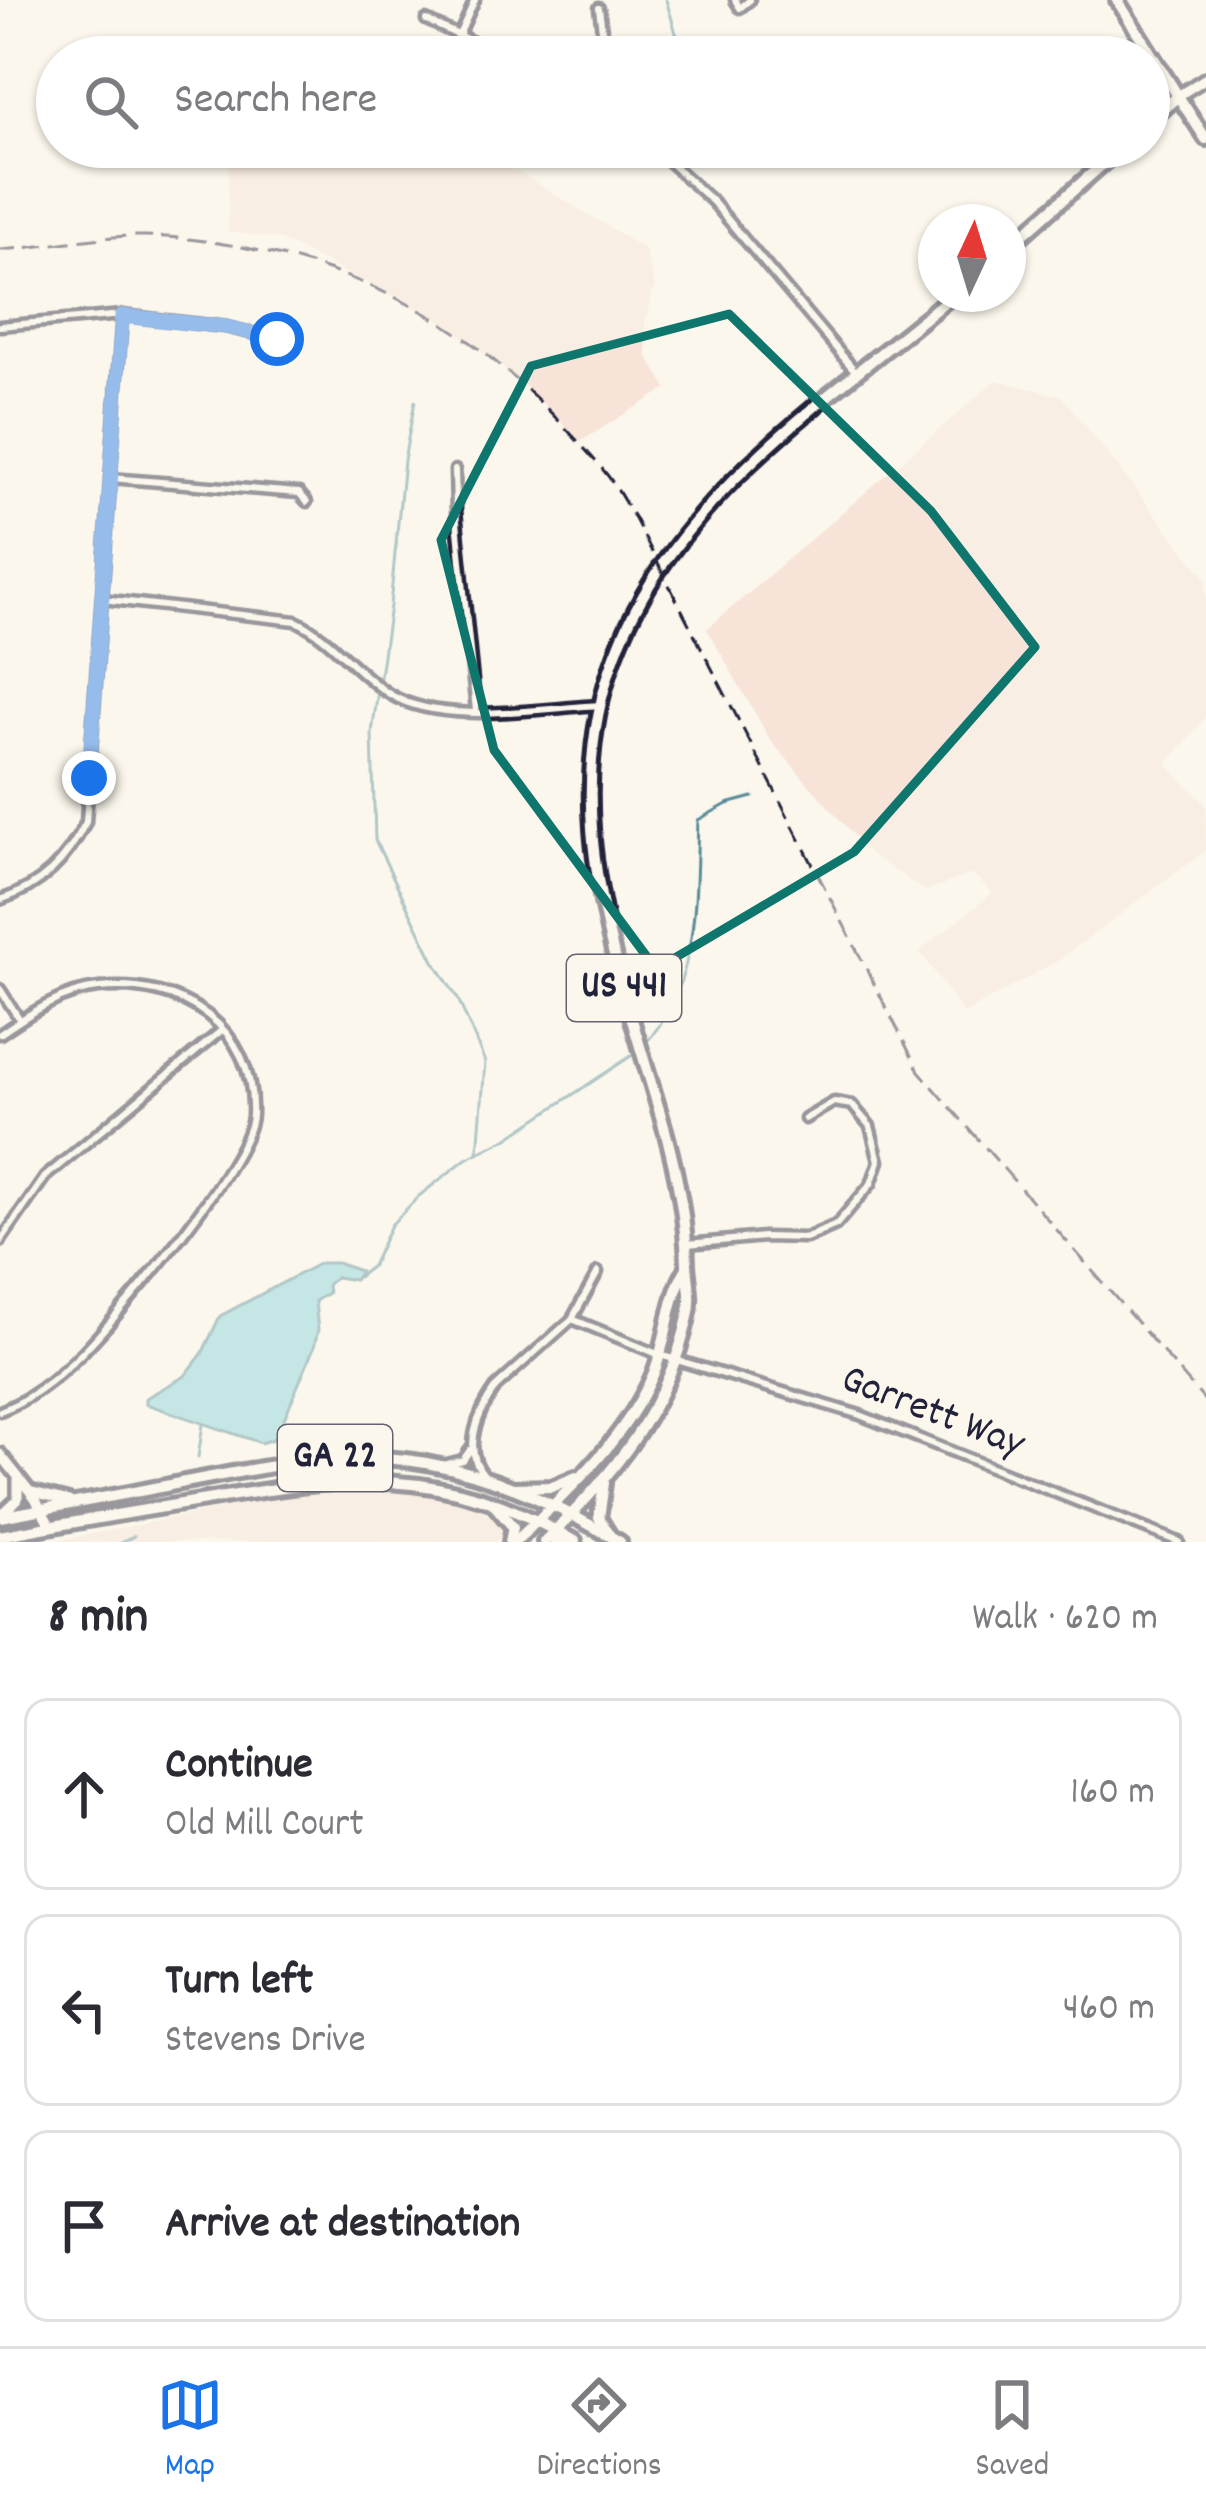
<!DOCTYPE html>
<html lang="en">
<head>
<meta charset="utf-8">
<style>
	:root { --surface:#fff; --page:#f7f7f7; --text:#2b2b33; --muted:#7c7c81; --line:#e1e1e2; --accent:#1a73e8 }
	body { margin:0; font-family:Dekko,sans-serif; background:var(--page); color:var(--text) }
	.compass { position:absolute; left:918px; top:204px; width:108px; height:108px; border-radius:50%; background:var(--surface); box-shadow:0 3px 9px #0004; rotate:4deg }
	.stop { position:absolute; width:36px; height:36px; margin:-27px; border:9px solid #1a73e8; border-radius:50%; background:#fff }
	.stop.end { background:#1a73e8; border-color:#fff; box-shadow:0 3px 12px #0008 }
	.list { margin:0; padding:0; list-style:none }
	h2 { display:flex; justify-content:space-between; align-items:center; height:156px; margin:0; padding:0 48px; font-size:51px }
	h2 small { font-size:39px; font-weight:400; color:var(--muted) }
	.list li { display:grid; grid-template-columns:78px 1fr auto; gap:36px; align-items:center; box-sizing:border-box; height:192px; margin:0 24px 24px; padding:0 24px; border:3px solid var(--line); border-radius:24px }
	.list b { display:block; font-size:45px; white-space:nowrap }
	.list p { margin:0; font-size:39px; white-space:nowrap; color:var(--muted) }
	.list em { font-size:39px; font-style:normal; color:var(--muted) }
	.icon { flex:none; width:66px; height:66px; fill:none; stroke:currentColor; stroke-width:2; stroke-linecap:round; stroke-linejoin:round }
	.map { position:relative; flex:none; width:1206px; height:1542px; overflow:hidden }
	.search { position:absolute; background:var(--surface); box-shadow:0 3px 9px #0004; left:36px; right:36px; top:36px; height:132px; display:flex; align-items:center; gap:30px; box-sizing:border-box; padding:0 42px; border-radius:66px; color:var(--muted); font-size:45px }
	.sheet { height:804px; background:var(--surface) }
	nav { display:flex; justify-content:space-around; align-items:center; box-sizing:border-box; height:168px; border-top:3px solid var(--line); background:var(--surface); font-size:33px; color:var(--muted) }
	nav a { display:grid; justify-items:center; gap:6px }
	nav .on { color:var(--accent) }
	.map>svg:first-child { display:block }
	.built { fill:#f7e3d8 }
	.water { fill:#80d1d9; stroke:#5a8b9a; stroke-width:3 }
	.lines { fill:none; stroke-linecap:round; stroke-linejoin:round }
	.stream { stroke:#5a8b9a; stroke-width:3 }
	.minor-casing { stroke:#22223b; stroke-width:15 }
	.secondary-casing { stroke:#22223b; stroke-width:18 }
	.primary-casing { stroke:#22223b; stroke-width:20 }
	.trunk-casing { stroke:#22223b; stroke-width:20 }
	.minor { stroke:#fbf7ec; stroke-width:6 }
	.secondary { stroke:#fbf7ec; stroke-width:9 }
	.primary { stroke:#fbf7ec; stroke-width:10 }
	.trunk { stroke:#fbf7ec; stroke-width:10 }
	.rail { stroke:#22223b; stroke-width:3; stroke-dasharray:18 9; stroke-linecap:butt }
	.route { stroke:#1a73e8; stroke-width:15 }
	.marked { fill:none; stroke:#0f766e; stroke-width:9; stroke-linejoin:round }
	.labels { text-anchor:middle; dominant-baseline:central; stroke-width:9; stroke-linejoin:round; paint-order:stroke }
	.shield { fill:#fbf7ec; stroke:#636270; stroke-width:3 }
	.shield-label { font-size:39px; font-weight:bold; fill:#22223b }
	.street-label { font-size:42px; fill:#22223b; stroke:#fbf7ec }
</style>
</head>
<body>
<div class="map">
<svg width="1206" height="1542" viewBox="0 0 1206 1542">
	<rect width="100%" height="100%" fill="#fbf7ec"/>
	<filter id="ink" filterUnits="userSpaceOnUse"><feTurbulence type="fractalNoise" baseFrequency=".00833" numOctaves="2"/><feDisplacementMap in="SourceGraphic" scale="24" xChannelSelector="R" yChannelSelector="G"/><feConvolveMatrix kernelMatrix="1 2 1 2 8 2 1 2 1" color-interpolation-filters="sRGB"/></filter>
	<g filter="url(#ink)">
		<!-- built -->
		<g class="built">
			<path d="M260,147l219,1 166,101 10,37 -10,38 2,32 20,32 -86,53 -62,-61 -79,-60 -161,-81 -51,-7v-77z"/>
			<path d="M996,380l66,16 144,182v139l-39,47 39,41v46l-147,109 -95,54 -45,-63 73,-58 -19,-19 -48,17 -55,-37 -99,-113 -64,-112z"/>
			<path d="M322,1489l88,3 65,14 24,14 6,12 -9,10h-448z"/>
		</g>
		<!-- water -->
		<path class="water" d="M320,1263h17l23,8 -6,9 -18,-3 -9,8 1,8 -13,8 3,29 -4,17 -38,91 -15,5 -115,-39v-6l39,-22 17,-22 18,-38z"/>
		<g class="lines">
			<!-- stream -->
			<g class="stream">
				<path d="M666,0l10,33 16,24"/>
				<path d="M415,401l-11,59 -14,146 -18,127 3,107 59,121 24,38 27,63 -7,91"/>
				<path d="M644,1045c56,-61 51,-147 54,-225l29,-16 26,-7"/>
				<path d="M358,1277l14,-11 19,-41 28,-29 47,-37 40,-20 131,-87"/>
				<path d="M198,1457l5,-33"/>
				<path d="M122,1542l12,-6"/>
			</g>
			<!-- minor casing -->
			<g class="minor-casing">
				<g id="minor">
					<path d="M735,0l5,8 10,-8"/>
					<path d="M599,8l5,37 -3,12"/>
					<path d="M426,20l79,37"/>
					<path d="M459,35l16,-35"/>
					<path d="M653,147l60,55 143,170"/>
					<path d="M0,326l122,-11 104,12 50,12"/>
					<path d="M455,470l1,41 20,200"/>
					<path d="M110,478l189,15 8,9"/>
					<path d="M102,599l194,22c37,17 60,53 95,74 52,31 150,13 210,10"/>
					<path d="M0,900c42,-14 66,-39 86,-78l36,-507"/>
					<path d="M0,989l20,31"/>
					<path d="M0,1034c29,-20 63,-43 99,-46 82,-9 157,39 153,127 -2,47 -133,200 -170,238 -22,22 -52,47 -82,58"/>
					<path d="M0,1242l45,-65 177,-147"/>
					<path d="M687,1244l77,-7 42,1 30,-13 35,-41 8,-23 -9,-35 -18,-21 -18,-3 -29,17"/>
					<path d="M572,1319l88,36 200,60 319,127"/>
					<path d="M447,1464l16,-4 7,-10"/>
					<path d="M485,1476c-24,-26 -7,-64 11,-89l76,-68 26,-47"/>
				</g>
			</g>
			<!-- secondary casing -->
			<g class="secondary-casing">
				<g id="secondary">
					<path d="M1178,96l28,-18"/>
					<path d="M0,1454l35,44 16,29"/>
					<path d="M33,1492l36,9"/>
					<path d="M1,1515l17,-16v-19"/>
				</g>
			</g>
			<!-- primary casing -->
			<g class="primary-casing">
				<g id="primary">
					<path d="M1178,96l28,43"/>
					<path d="M0,1517c60,-11 120,-22 180,-34 81,-15 163,-35 246,-20 70,12 133,43 194,79"/>
					<path d="M0,1536c67,-13 133,-24 200,-35 146,-25 240,-38 374,40"/>
				</g>
			</g>
			<!-- trunk casing -->
			<g class="trunk-casing">
				<g id="trunk">
					<path d="M1117,0l61,96 -29,26"/>
					<path d="M1149,118l8,-24 -1,-31"/>
					<path d="M1008,248l114,-101"/>
					<path d="M604,1483l-5,35 11,18"/>
					<path d="M513,1488l39,-1 24,-10"/>
					<path d="M492,1502l21,25 -3,15"/>
					<path d="M515,1542c51,-49 109,-101 138,-167 15,-35 14,-76 34,-107"/>
					<path d="M544,1542c67,-65 123,-131 144,-225 5,-19 0,-34 -1,-53 -1,-46 -10,-90 -22,-134 -53,-183 -125,-353 -22,-534 71,-125 203,-211 311,-302"/>
					<path d="M555,1542l20,-1"/>
				</g>
			</g>
			<!-- minor -->
			<use href="#minor" class="minor"/>
			<!-- secondary -->
			<use href="#secondary" class="secondary"/>
			<!-- primary -->
			<use href="#primary" class="primary"/>
			<!-- trunk -->
			<use href="#trunk" class="trunk"/>
			<!-- rail -->
			<path class="rail" d="M0,250c48,-3 98,-15 146,-14 116,4 250,45 341,119 42,33 83,76 117,116 12,14 20,31 30,46l285,554 287,331"/>
		</g>
	</g>
	<g class="lines" filter="url(#ink)">
		<!-- route -->
		<path class="route" d="M89,778l33,-462 104,11 51,12"/>
	</g>
	<!-- marked area -->
	<path d="M0 0H1206V1542H0ZM729,314l202,197 104,136 -181,205 -198,117 -162,-219 -53,-210 90,-174z" fill="#fbf7ec" fill-opacity=".55" fill-rule="evenodd"/>
	<path class="marked" d="M729,314l202,197 104,136 -181,205 -198,117 -162,-219 -53,-210 90,-174z"/>
	<g class="labels">
		<!-- shield labels -->
		<g class="shield">
			<rect x="567" y="955" width="114" height="66" rx="9"/>
			<rect x="278" y="1425" width="114" height="66" rx="9"/>
		</g>
		<g class="shield-label">
			<text x="624" y="988">US 441</text>
			<text x="335" y="1458">GA 22</text>
		</g>
		<!-- street labels -->
		<g class="street-label">
			<text transform="translate(932 1414) rotate(21)">Garrett Way</text>
		</g>
	</g>
</svg>
<svg class="compass" viewBox="-18 -18 36 36"><path d="M0-13l5 13h-10z" fill="#e53935"/><path d="M0 13l5-13h-10z" fill="#7c7c81"/></svg>
<div class="stop" style="left:277px;top:339px"></div>
<div class="stop end" style="left:89px;top:778px"></div>
<div class="search"><svg class="icon" aria-label="search" viewBox="0 0 24 24"><circle cx="10" cy="10" r="6"/><path d="M15 15l6 6"/></svg>Search here</div>
</div>
<section class="sheet">
<h2>8 min<small>Walk · 620 m</small></h2>
<ul class="list">
<li><svg class="icon" aria-label="ahead" viewBox="0 0 24 24"><path d="M12 20V5M6 11l6-6 6 6"/></svg><div><b>Continue</b><p>Old Mill Court</p></div><em>160 m</em></li>
<li><svg class="icon" aria-label="left" viewBox="0 0 24 24"><path d="M17 20v-9H6M10 6l-5 5 5 5"/></svg><div><b>Turn left</b><p>Stevens Drive</p></div><em>460 m</em></li>
<li><svg class="icon" aria-label="arrive" viewBox="0 0 24 24"><path d="M6 21V4h12l-3 4 3 4H6"/></svg><div><b>Arrive at destination</b></div></li>
</ul>
</section>
<nav>
<a class="on"><svg class="icon" aria-label="map" viewBox="0 0 24 24"><path d="M3 6l6-2 6 2 6-2v14l-6 2-6-2-6 2zM9 4v14M15 6v14"/></svg>Map</a>
<a><svg class="icon" aria-label="directions" viewBox="0 0 24 24"><path d="M12 3l9 9-9 9-9-9zM9 14v-3h6M13 9l2 2-2 2"/></svg>Directions</a>
<a><svg class="icon" aria-label="saved" viewBox="0 0 24 24"><path d="M7 4h10v16l-5-4-5 4z"/></svg>Saved</a>
</nav>
</body>
</html>
